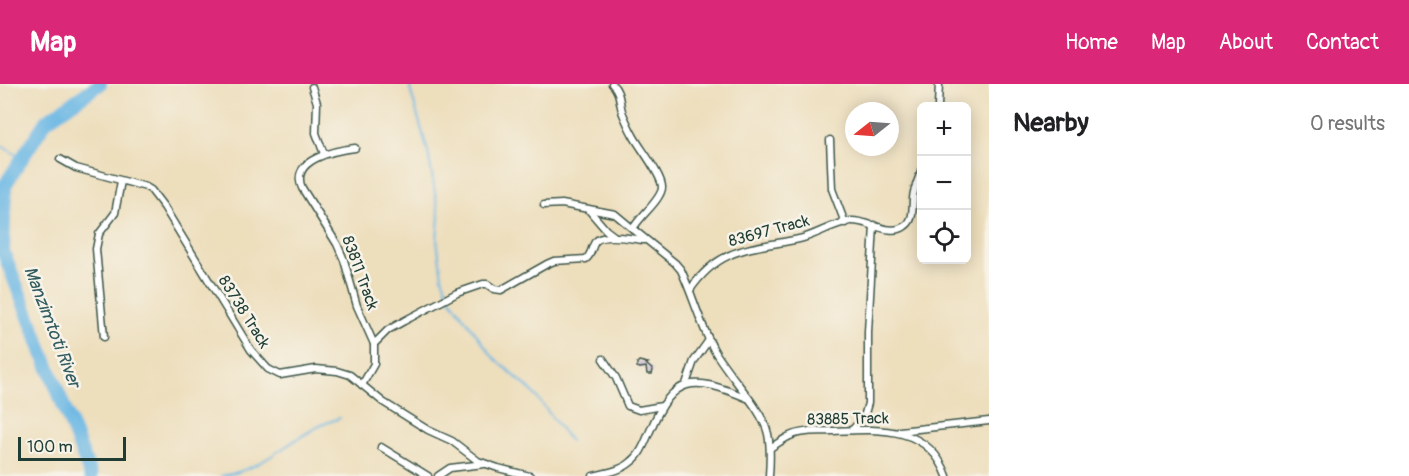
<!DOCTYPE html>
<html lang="en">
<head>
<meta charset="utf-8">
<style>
	:root { --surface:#fff; --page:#f6f6f6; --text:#202124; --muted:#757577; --line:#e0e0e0; --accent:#db2777 }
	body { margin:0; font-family:Pangolin,sans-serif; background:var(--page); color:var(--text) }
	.controls { position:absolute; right:18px; top:18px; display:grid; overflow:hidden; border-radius:9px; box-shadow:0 3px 15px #0003 }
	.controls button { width:54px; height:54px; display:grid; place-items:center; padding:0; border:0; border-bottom:2px solid var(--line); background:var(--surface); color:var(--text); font:30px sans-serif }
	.compass { position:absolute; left:845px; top:18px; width:54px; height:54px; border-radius:50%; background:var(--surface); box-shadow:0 3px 15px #0003; rotate:253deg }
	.scale { position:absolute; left:18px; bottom:15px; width:108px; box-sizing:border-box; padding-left:6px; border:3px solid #1f3d34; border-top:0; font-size:16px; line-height:21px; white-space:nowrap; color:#1f3d34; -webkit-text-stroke:4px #f7f3e8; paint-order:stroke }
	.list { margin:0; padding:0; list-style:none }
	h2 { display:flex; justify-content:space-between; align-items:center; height:78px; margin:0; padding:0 24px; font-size:26px }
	h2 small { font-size:20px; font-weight:400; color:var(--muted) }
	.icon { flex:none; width:33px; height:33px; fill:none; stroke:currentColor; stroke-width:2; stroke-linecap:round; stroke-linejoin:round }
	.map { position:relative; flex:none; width:989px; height:392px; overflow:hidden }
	header { display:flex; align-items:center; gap:36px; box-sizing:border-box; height:84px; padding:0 30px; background:var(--accent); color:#fff }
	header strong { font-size:28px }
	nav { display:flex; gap:33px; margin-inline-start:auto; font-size:21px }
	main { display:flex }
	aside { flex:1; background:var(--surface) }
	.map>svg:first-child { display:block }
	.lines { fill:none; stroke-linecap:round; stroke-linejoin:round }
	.stream { stroke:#6bb7e4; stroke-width:2 }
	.river { stroke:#6bb7e4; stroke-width:14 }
	.building { fill:url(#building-cross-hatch) }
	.street-casing { stroke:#3e5548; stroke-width:9 }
	.street { stroke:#fff; stroke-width:6 }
	.labels { text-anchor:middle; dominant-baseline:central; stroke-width:5; stroke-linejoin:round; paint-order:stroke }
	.street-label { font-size:16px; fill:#1f3d34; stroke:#f7f3e8 }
	.water-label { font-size:18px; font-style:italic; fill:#325c60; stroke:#f7f3e8 }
</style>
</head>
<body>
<header>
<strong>Map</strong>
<nav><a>Home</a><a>Map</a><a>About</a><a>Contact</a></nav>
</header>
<main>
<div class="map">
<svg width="989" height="392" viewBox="0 0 989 392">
	<defs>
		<pattern id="building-cross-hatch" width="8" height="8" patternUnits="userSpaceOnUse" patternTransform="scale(1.5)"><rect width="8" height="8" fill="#c1a7de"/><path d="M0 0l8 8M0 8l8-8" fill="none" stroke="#9c89b5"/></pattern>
	</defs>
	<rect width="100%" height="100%" fill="#f7f3e8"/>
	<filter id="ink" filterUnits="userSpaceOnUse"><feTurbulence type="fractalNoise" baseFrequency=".0167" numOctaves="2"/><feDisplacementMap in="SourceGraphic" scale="12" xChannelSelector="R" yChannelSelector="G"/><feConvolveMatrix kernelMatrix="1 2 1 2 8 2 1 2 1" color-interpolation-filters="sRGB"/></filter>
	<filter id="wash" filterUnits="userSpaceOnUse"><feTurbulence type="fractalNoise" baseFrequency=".008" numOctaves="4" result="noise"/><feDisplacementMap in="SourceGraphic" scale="24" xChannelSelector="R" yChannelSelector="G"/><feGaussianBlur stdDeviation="1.35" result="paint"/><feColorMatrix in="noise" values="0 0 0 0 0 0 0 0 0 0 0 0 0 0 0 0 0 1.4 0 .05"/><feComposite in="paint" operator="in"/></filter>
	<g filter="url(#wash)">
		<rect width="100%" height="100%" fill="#eddebc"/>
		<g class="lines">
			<!-- stream -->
			<g class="stream">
				<path d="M411,0l-1,5 18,63 11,64 -2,24 5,37 7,20 44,60 40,35 37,49"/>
				<path d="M0,61l22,13"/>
				<path d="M0,168l3,-1"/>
				<path d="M221,392c41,-7 58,-28 93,-47 8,-5 17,-8 26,-11"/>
			</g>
			<!-- river -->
			<path class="river" d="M91,392l-88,-225 2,-66 41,-64 54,-37"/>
		</g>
		<g id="blocks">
			<!-- building -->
			<path class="building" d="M639,277l9,2 -2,1 7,6 -1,4h-5l-1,-7 -6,1 -3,-1v-4z"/>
		</g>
	</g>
	<g filter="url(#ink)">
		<use href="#blocks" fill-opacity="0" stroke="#3e5548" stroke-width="1.5"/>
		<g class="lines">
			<!-- street casing -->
			<g class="street-casing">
				<g id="street">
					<path d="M612,0c9,8 7,20 11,30 3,7 6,14 10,21 6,12 30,41 29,53 -1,12 -23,29 -29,41l42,34 6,7c12,26 19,53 32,78 14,27 49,59 55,86 3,14 2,28 1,42"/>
					<path d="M312,3l5,16 -1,30 8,21"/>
					<path d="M938,22l1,-22"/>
					<path d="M830,56l2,49 13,34"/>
					<path d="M355,64c-18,2 -66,11 -53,40l35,56 7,16 13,46 17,38v20l-12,21"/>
					<path d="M60,75l16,9 70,19 5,3 13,17 87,143 17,19 12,6 36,-6 21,2 13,4 33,27 45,28 24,11 26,20 20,7 32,8"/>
					<path d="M544,121l18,-1 53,10 18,15"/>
					<path d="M588,125l18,21 8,6"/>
					<path d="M690,206c30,-44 62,-41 109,-51 18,-4 34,-16 52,-18 17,-1 39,16 54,5 11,-7 6,-23 9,-34 2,-8 5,-15 8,-22"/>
					<path d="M104,253l-8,-88 3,-15 16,-21 6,-32"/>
					<path d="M374,260l14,-14 16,-9 53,-28 26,-9h4l7,5 7,1 46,-26 7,-3 32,-2c6,-5 5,-11 9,-17 7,-10 38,-3 49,-2"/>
					<path d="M603,275l13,19 12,28 11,4 23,-4"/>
					<path d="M686,300l8,-23 15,-21"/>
					<path d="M852,346l12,-13 4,-14v-71l6,-107"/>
					<path d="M900,347l89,-10"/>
					<path d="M381,363l47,29"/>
					<path d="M770,364c6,-3 13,-9 20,-12 12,-6 28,-4 41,-5 46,-2 97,-7 116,45"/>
					<path d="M438,392l12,-8 34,-4"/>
					<path d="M593,392c12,-3 28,-5 38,-14 10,-7 14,-20 19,-31 24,-57 44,-55 97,-33"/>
				</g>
			</g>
			<!-- street -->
			<use href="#street" class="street"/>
		</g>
	</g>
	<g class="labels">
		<!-- street labels -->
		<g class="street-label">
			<text transform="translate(769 147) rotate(-15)">83697 Track</text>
			<text transform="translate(360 189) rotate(70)">83811 Track</text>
			<text transform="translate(244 228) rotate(58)">83738 Track</text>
			<text transform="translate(848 335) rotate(-1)">83885 Track</text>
		</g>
		<!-- water labels -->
		<g class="water-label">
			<text transform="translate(52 243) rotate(69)">Manzimtoti River</text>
		</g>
	</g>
</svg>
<div class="controls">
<button>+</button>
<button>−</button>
<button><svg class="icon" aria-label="locate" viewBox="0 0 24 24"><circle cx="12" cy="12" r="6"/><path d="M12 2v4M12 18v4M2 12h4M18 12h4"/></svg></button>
</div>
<svg class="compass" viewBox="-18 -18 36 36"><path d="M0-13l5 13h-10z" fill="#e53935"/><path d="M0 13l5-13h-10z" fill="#757577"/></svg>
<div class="scale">100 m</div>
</div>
<aside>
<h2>Nearby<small>0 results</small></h2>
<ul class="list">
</ul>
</aside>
</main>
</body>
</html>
